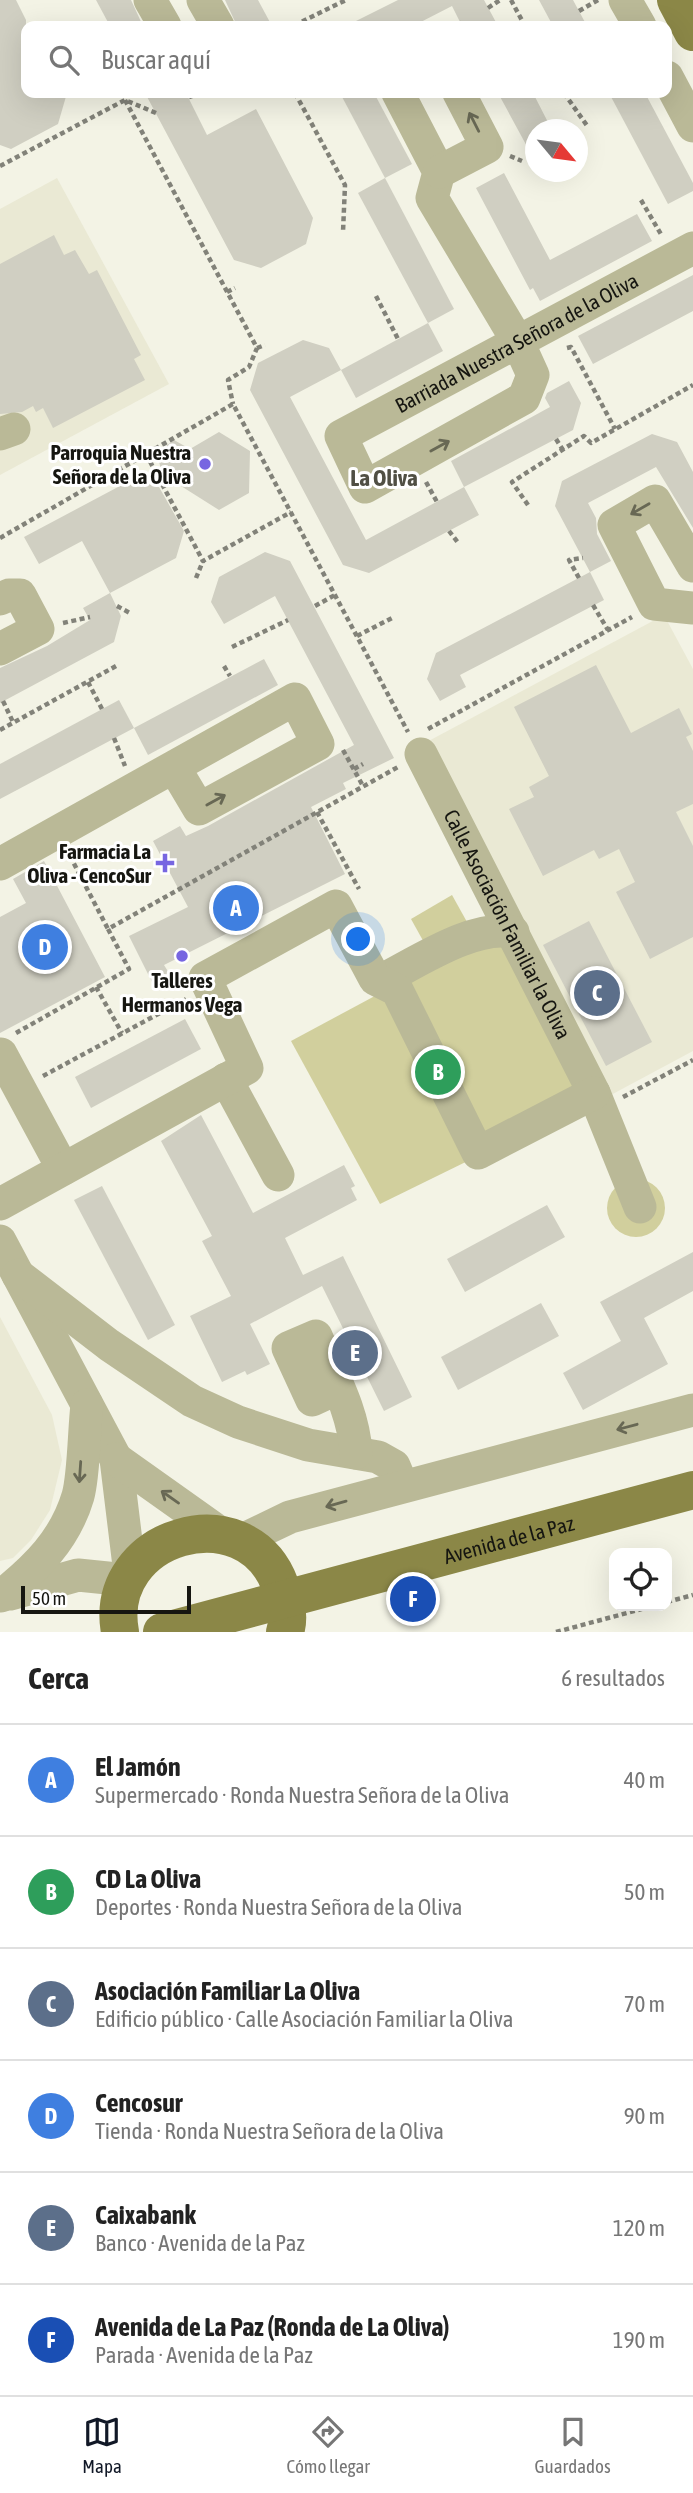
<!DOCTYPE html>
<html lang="es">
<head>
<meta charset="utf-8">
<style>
	:root { --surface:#fff; --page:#f2f2f2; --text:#222; --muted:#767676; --line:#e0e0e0; --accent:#111827 }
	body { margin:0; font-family:"Asap Condensed",sans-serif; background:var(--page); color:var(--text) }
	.controls { position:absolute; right:21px; bottom:21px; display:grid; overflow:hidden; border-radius:14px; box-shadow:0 7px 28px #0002 }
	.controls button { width:63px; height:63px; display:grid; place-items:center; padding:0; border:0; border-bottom:2px solid var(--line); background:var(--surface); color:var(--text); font:35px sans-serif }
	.compass { position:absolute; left:525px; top:119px; width:63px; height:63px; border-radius:50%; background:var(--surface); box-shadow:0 7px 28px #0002; rotate:119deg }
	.scale { position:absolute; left:21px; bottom:18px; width:170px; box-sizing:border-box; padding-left:7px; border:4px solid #161611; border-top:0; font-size:19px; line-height:24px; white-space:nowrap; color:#161611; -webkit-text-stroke:5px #fff; paint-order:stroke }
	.you { position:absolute; left:359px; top:940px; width:24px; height:24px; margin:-18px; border:5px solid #fff; border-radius:50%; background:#1a73e8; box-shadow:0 0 0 10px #1a73e833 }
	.badge { display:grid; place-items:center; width:46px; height:46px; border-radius:50%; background:var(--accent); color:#fff; font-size:23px; font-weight:700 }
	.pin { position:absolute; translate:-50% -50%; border:4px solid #fff; box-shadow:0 2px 7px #0006 }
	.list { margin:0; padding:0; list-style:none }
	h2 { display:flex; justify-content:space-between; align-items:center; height:91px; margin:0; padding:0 28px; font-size:30px }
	h2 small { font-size:23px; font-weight:400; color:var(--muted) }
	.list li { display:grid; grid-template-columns:46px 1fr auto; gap:21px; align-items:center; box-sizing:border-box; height:112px; padding:0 28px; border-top:2px solid var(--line) }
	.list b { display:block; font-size:26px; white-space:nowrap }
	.list p { margin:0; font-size:23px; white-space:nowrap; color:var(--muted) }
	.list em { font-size:23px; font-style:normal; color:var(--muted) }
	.icon { flex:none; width:38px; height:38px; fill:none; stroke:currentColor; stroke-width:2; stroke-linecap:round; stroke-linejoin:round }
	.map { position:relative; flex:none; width:693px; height:1632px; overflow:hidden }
	.search { position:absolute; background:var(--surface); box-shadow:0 7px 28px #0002; left:21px; right:21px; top:21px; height:77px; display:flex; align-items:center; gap:18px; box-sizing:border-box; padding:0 24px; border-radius:14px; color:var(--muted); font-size:26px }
	.sheet { height:763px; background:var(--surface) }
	nav { display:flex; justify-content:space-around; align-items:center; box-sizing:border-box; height:98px; border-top:2px solid var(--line); background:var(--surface); font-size:19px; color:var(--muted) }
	nav a { display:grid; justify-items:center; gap:4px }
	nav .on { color:var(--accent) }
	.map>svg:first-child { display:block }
	.built { fill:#eae9d4 }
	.green { fill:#d1cf9d }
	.building { fill:#d0cfc2 }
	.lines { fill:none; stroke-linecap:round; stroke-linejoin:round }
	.path { stroke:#828279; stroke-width:4.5; stroke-dasharray:5 3.5; stroke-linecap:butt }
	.minor { stroke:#bab997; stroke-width:33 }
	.major { stroke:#8b8747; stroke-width:38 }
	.oneway { stroke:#686854 }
	.poi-dot { fill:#7766e1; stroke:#fff; stroke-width:2.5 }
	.labels { text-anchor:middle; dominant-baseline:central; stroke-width:6; stroke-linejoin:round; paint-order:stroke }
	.street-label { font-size:21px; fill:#161611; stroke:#fff }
	.poi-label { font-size:21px; font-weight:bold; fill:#161611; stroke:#fff; text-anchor:end }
	.neighbourhood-label { font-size:23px; font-weight:bold; fill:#504f44; stroke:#fff }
</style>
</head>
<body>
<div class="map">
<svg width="693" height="1632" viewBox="0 0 693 1632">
	<rect width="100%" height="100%" fill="#f3f3e5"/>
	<!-- built -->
	<g class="built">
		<path d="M57,178l112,206 -169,91v-266z"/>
		<path d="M664,615l29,54v382l-84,45 -186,-352z"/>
		<path d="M0,1317l52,98 10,45 -12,50 -19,30 -18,18 -13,3z"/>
	</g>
	<!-- green -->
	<g class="green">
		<path d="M452,895l15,27 -41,24 -15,-27z"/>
		<path d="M494,932l90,172 -204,100 -89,-163z"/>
		<circle cx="636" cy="1208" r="29"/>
	</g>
	<!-- building -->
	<g class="building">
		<path d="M0,0h16l10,20v73h41l-9,31 -47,25 -11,-4z"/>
		<path d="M96,0h35l12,26h-33z"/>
		<path d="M225,0h33l14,26h-35z"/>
		<path d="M398,0h86l14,26h-36l-10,-20 -39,20h-67z"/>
		<path d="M539,0h34l14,26h-34z"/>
		<path d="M145,93h41l21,42 49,-26 57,109 -7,26 -45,24 -27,-8z"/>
		<path d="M340,93h34l38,71 -27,14z"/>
		<path d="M498,93h35l19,37h-16v33z"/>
		<path d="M609,93h36l48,90v8l-25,13z"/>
		<path d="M504,173l46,87 87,-46 15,27 -112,60 -7,-13 -3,2 -54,-102z"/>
		<path d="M385,178l69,131 -26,14 -70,-130z"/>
		<path d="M54,235l10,20 11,-5 14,24 8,-4 44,85 -7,4 11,21 -92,48 -10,-20 -7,4 -3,-6 -11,6 -22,2v-150z"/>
		<path d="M693,275v36l-100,53 -15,-28z"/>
		<path d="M428,323l15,28 -87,47 -15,-28z"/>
		<path d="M303,340l26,8 12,22 -51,27 76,143 98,-53 15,28 -110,58 -26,-8 -93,-175 8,-27z"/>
		<path d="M569,381l12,22 -8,27 -109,57 -13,-26 99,-54 -5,-9 2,-5z"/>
		<path d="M219,432l31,19 -1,42 -30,17 -57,-36 -5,-21 17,-13 16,9z"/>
		<path d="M652,434l25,8 16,30v56l-37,-61 -68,36 8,15 1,16 14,27 -21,11 14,28 -144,75 6,12 -26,14 -13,-22 9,-26 154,-81 -35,-66 7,-25z"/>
		<path d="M133,479l26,8 25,44 -8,27 -66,35 11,23 -7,26 -114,61v-35l47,-22 43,-26 -7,-12 27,-15 -28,-52 -43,23 -15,-27z"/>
		<path d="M265,552l25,9 104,197 -51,25 3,6 -35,18 34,67 -181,91 5,8 -17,9 -23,-46 59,-29 -35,-66 27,-15 6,10 22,-10 146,-81 -79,-149 -51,28 -13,-22 8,-25z"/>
		<path d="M264,659l14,26 -130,70 -14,-27z"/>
		<path d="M596,665l35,68 48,-25 13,26 -6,3 7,14v53l-17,8 17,34v91l-43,22 -34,-67 19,-10 -16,-33 -20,10 -5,-9 -51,26 -34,-67 25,-12 -5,-10 20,-11 -35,-69z"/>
		<path d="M119,700l15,28 -134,71v-35z"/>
		<path d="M44,861l61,116 -105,56v-116l26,-14 -13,-24z"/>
		<path d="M589,921l63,121 -46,24 -63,-121z"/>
		<path d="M185,1019l16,30 -110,59 -16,-31z"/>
		<path d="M201,1115l52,98 91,-48 11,21 -4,2 6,12 -72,38 18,37 40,-19 69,141 -28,14 -62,-125 -72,38 20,40 -23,11 -2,-4 -23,11 -32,-66 41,-20 -29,-55 10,-5 -51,-95z"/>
		<path d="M102,1186l73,139 -27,15 -74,-140z"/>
		<path d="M547,1205l18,32 -100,55 -18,-33z"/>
		<path d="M693,1252v39l-49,27 24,46 -85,46 -20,-37 58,-32 -21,-39z"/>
		<path d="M541,1303l18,33 -101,54 -17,-33z"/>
	</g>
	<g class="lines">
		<!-- path -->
		<g class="path">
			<path d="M511,0l14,26"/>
			<path d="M488,8l12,-8"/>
			<path d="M579,11l19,-11"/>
			<path d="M299,26l-2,-2 49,-24"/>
			<path d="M444,26l17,-3"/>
			<path d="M547,26l4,-2"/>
			<path d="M295,93l50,92 -2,47"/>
			<path d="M564,93l24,34"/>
			<path d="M189,97l12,-4"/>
			<path d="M125,100l132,248 -8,19 -21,13 5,24"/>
			<path d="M510,156l12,5"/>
			<path d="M0,166l125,-66 31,13"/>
			<path d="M641,200l21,36"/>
			<path d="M227,292l8,-4"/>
			<path d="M376,296l22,43"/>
			<path d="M257,348l8,-3"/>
			<path d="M567,348l4,-1 44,82"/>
			<path d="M556,439l7,11"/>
			<path d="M146,454l57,107 88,-49"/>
			<path d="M426,482l11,20"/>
			<path d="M528,505l-16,-23 72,-46 7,7 102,-58"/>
			<path d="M449,531l10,13"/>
			<path d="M0,538l233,-134 175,328"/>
			<path d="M196,578l7,-17"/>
			<path d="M579,578l-10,-18 14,-2"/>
			<path d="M593,605l15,25"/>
			<path d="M117,606l13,7"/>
			<path d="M315,606l20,-11"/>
			<path d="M63,623l27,-6"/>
			<path d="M357,636l35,-18"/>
			<path d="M232,647l56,-27"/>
			<path d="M224,666l6,10"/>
			<path d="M88,682l14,27"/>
			<path d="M3,701l10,21"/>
			<path d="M428,729l204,-112"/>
			<path d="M0,730l116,-64"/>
			<path d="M114,738l11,28"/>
			<path d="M343,750l20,36"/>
			<path d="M354,769l9,-5"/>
			<path d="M317,812l42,77"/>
			<path d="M70,856l38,73"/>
			<path d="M96,987l26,46"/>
			<path d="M16,1033l113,-64 -21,-40 290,-162"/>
			<path d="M43,1076l143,-77"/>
			<path d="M623,1097l70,-37"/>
			<path d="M667,1602l26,-7"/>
			<path d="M556,1632l97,-26"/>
		</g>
		<!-- minor -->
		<g class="minor">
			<path d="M150,0l15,26"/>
			<path d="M203,0l15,26"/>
			<path d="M625,0l15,26"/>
			<path d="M667,77l26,49"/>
			<path id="s1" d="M398,93l41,79 -7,26 86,144 15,33 -9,23 -159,89 -24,-51c65,-34 130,-69 195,-104l157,-84"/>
			<path d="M439,172l48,-25 -28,-54"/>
			<path d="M0,434l14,-5"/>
			<path d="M693,566l-38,-65 -41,24 40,79 39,4"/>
			<path d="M0,599l9,-4h11l18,34 -38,20"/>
			<path id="s2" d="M421,754l173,339 46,114"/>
			<path d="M0,864l295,-165 23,45 -119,65 -25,-42"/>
			<path d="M380,981c36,-18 93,-57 133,-49"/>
			<path d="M1,1054l62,115"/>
			<path d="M226,1079l52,96"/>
			<path d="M0,1204l247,-136 -42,-90 131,-72 39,73 22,11 81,163 116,-60"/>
			<path d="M0,1241l116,218 14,115"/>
			<path d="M18,1275l91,70 83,56 46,21 70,23 70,12 16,9 8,19"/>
			<path d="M338,1388l-26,12 -24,-52 28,-12c16,38 38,76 40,117"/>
			<path d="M116,1459l107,76"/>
			<path d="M240,1541l50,-24 403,-107"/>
			<path d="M10,1594l68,-19 49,5"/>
			<path d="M1,1596c35,-28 64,-56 77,-100 6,-21 6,-67 9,-91"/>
		</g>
		<!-- major -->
		<g class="major">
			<path d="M676,0l17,32"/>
			<path d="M120,1632c-18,-97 126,-139 160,-47 6,15 10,32 5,47"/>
			<path id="s3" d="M162,1632l531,-142"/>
		</g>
	</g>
	<!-- one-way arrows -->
	<defs><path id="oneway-shaft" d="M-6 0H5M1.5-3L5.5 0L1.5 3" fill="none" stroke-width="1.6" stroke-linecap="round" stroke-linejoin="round" transform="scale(1.75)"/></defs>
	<g class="oneway">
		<use href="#oneway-shaft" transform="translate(474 122) rotate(-117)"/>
		<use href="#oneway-shaft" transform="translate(440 446) rotate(-29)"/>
		<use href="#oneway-shaft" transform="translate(640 509) rotate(150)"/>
		<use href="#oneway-shaft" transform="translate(216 800) rotate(-29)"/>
		<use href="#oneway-shaft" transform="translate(627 1427) rotate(165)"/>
		<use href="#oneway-shaft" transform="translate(80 1472) rotate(94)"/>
		<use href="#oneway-shaft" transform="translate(170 1497) rotate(-145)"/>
		<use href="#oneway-shaft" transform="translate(336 1504) rotate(164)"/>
	</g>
	<!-- markers -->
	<g class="poi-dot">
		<circle cx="205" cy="464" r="7"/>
		<path d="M161.5 852.5h7v7h7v7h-7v7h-7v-7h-7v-7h7z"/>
		<circle cx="182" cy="956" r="7"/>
	</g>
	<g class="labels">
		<!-- street labels -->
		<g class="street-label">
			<text stroke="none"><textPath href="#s1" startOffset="782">Barriada Nuestra Señora de la Oliva</textPath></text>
			<text stroke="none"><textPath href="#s2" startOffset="191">Calle Asociación Familiar la Oliva</textPath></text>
			<text stroke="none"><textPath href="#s3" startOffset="359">Avenida de la Paz</textPath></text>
		</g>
		<!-- poi labels -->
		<g class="poi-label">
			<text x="191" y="452">Parroquia Nuestra<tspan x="191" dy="24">Señora de la Oliva</tspan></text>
			<text x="151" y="851">Farmacia La<tspan x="151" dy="24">Oliva - CencoSur</tspan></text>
			<text x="182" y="980" text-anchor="middle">Talleres<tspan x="182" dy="24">Hermanos Vega</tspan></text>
		</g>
		<!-- neighbourhood labels -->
		<g class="neighbourhood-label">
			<text x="384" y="478">La Oliva</text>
		</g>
	</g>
</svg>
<div class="controls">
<button><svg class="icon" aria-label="locate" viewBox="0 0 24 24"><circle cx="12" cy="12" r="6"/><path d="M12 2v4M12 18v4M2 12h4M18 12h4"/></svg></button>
</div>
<svg class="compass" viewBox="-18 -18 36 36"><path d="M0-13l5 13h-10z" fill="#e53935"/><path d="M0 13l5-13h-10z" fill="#767676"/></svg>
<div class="scale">50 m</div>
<div class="you"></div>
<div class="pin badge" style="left:236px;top:908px;background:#3f7fe0">A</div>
<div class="pin badge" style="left:438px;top:1072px;background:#2e9e5b">B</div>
<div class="pin badge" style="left:597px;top:993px;background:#5c6f8a">C</div>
<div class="pin badge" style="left:45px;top:947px;background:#3f7fe0">D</div>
<div class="pin badge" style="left:355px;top:1353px;background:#5c6f8a">E</div>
<div class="pin badge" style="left:413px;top:1599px;background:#1a4fb4">F</div>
<div class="search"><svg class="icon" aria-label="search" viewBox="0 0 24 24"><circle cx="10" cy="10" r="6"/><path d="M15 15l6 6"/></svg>Buscar aquí</div>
</div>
<section class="sheet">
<h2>Cerca<small>6 resultados</small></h2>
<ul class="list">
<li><span class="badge" style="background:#3f7fe0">A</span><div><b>El Jamón</b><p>Supermercado · Ronda Nuestra Señora de la Oliva</p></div><em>40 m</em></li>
<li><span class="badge" style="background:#2e9e5b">B</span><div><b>CD La Oliva</b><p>Deportes · Ronda Nuestra Señora de la Oliva</p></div><em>50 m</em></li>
<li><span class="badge" style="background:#5c6f8a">C</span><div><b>Asociación Familiar La Oliva</b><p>Edificio público · Calle Asociación Familiar la Oliva</p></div><em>70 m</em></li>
<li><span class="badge" style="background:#3f7fe0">D</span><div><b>Cencosur</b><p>Tienda · Ronda Nuestra Señora de la Oliva</p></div><em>90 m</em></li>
<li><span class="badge" style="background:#5c6f8a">E</span><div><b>Caixabank</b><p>Banco · Avenida de la Paz</p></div><em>120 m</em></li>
<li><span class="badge" style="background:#1a4fb4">F</span><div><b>Avenida de La Paz (Ronda de La Oliva)</b><p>Parada · Avenida de la Paz</p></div><em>190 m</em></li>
</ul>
</section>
<nav>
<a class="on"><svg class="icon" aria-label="map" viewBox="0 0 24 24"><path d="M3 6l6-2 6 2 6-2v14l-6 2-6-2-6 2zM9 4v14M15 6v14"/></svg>Mapa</a>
<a><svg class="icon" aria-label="directions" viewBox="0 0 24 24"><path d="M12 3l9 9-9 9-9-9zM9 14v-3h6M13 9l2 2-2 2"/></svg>Cómo llegar</a>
<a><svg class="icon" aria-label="saved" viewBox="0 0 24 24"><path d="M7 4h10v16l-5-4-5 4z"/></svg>Guardados</a>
</nav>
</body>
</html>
